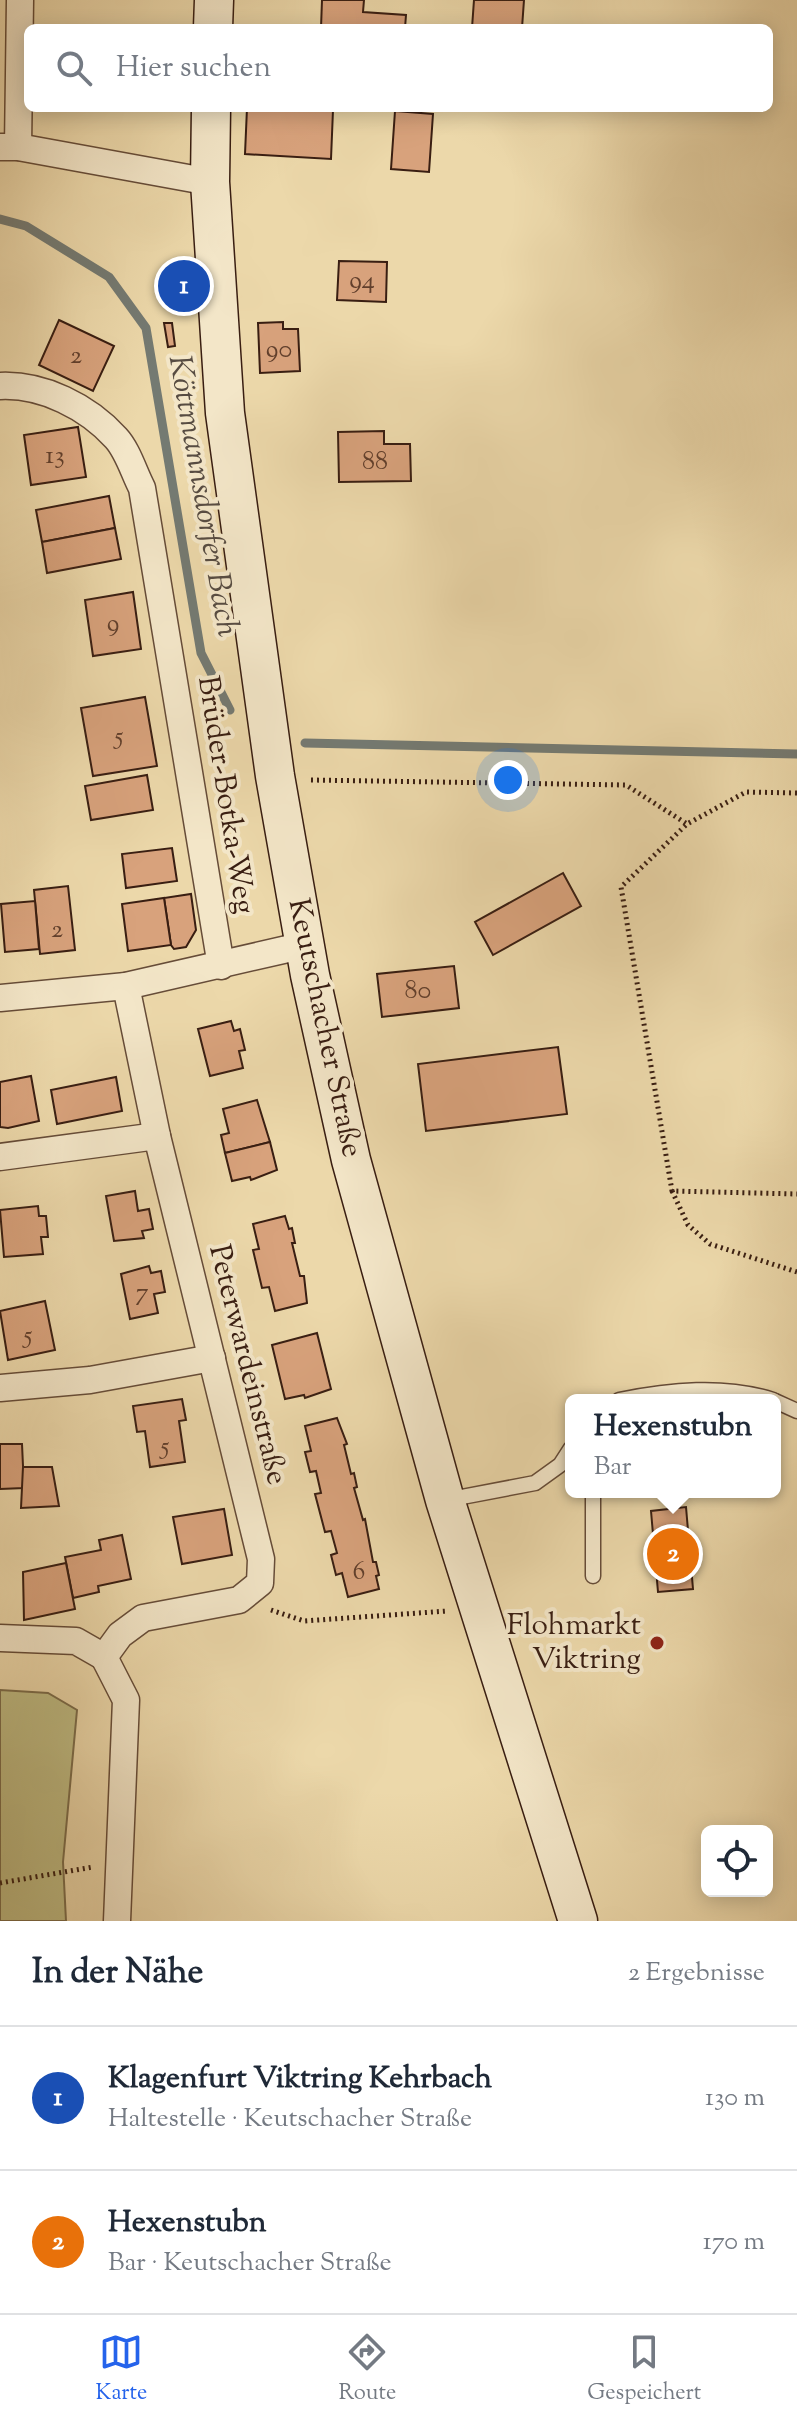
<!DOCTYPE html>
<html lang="de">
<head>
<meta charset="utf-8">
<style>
	:root { --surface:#fff; --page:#f2f2f3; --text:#1f2937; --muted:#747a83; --line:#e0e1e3; --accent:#2563eb }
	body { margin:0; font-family:"Sorts Mill Goudy",serif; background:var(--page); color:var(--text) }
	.controls { position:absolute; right:24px; bottom:24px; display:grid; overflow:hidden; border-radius:12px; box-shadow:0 4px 20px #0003 }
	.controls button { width:72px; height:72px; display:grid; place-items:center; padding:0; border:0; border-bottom:2px solid var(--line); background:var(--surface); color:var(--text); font:40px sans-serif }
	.you { position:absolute; left:508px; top:780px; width:28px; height:28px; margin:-20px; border:6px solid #fff; border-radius:50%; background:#1a73e8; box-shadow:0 0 0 12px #1a73e833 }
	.badge { display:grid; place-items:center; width:52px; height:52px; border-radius:50%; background:var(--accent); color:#fff; font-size:26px; font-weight:700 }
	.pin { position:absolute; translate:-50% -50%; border:4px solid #fff; box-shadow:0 2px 8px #0006 }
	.popup { position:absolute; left:565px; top:1394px; width:216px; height:104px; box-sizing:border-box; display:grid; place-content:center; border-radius:12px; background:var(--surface); filter:drop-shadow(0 2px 6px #0005); font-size:26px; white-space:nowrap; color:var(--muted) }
	.popup b { font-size:30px; color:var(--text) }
	.popup::after { content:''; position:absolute; left:50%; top:100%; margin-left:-16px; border:16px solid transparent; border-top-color:var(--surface) }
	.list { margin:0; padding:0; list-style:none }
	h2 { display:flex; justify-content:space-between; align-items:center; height:104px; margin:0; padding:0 32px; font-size:34px }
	h2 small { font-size:26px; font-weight:400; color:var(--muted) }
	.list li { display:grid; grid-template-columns:52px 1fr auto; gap:24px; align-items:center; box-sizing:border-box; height:144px; padding:0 32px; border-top:2px solid var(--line) }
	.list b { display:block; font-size:30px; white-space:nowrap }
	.list p { margin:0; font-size:26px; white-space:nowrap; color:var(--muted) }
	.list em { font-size:26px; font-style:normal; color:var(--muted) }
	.icon { flex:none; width:44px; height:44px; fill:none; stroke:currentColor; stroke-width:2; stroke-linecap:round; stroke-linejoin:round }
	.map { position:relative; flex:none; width:797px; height:1921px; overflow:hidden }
	.search { position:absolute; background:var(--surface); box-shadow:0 4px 20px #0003; left:24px; right:24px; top:24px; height:88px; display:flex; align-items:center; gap:20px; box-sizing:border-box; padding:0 28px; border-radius:12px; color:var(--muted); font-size:30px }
	.sheet { height:392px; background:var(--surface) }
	nav { display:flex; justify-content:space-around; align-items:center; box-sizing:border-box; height:112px; border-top:2px solid var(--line); background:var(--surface); font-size:22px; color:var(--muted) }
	nav a { display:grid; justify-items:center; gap:4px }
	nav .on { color:var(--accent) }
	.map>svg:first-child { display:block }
	.green { fill:#bfbc84; stroke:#7c6d4b; stroke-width:2 }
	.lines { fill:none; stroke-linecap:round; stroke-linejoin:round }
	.stream { stroke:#747a72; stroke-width:9 }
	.building { fill:#d8a27c; stroke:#391e12; stroke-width:2 }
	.lane-casing { stroke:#664c38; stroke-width:17 }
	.street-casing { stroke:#664c38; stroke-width:29 }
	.secondary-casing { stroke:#391e12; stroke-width:41 }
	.path { stroke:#391e12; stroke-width:5; stroke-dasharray:2 4; stroke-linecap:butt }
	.lane { stroke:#f3e6c8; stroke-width:14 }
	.street { stroke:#f3e6c8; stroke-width:26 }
	.secondary { stroke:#f3e6c8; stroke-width:38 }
	.poi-dot { fill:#8f2418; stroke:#f3e6c8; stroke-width:3 }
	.labels { text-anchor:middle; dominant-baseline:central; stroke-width:8; stroke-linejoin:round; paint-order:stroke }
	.number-label { font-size:26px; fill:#613f2c }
	.street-label { font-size:30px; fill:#391e12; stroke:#f3e6c8 }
	.poi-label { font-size:30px; fill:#391e12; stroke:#f3e6c8; text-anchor:end }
	.water-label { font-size:32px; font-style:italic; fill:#574c42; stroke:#f3e6c8 }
</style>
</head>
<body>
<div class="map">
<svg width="797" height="1921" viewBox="0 0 797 1921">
	<rect width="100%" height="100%" fill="#ecd8aa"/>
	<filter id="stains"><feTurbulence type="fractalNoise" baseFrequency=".0025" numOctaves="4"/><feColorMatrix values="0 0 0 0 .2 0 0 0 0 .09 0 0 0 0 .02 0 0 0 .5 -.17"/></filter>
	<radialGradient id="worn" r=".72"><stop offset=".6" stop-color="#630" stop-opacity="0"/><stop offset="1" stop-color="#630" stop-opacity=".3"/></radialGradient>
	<!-- green -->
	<path class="green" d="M0,1690l48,3 29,17 -14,152 3,59h-66z"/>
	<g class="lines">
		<!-- stream -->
		<g class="stream">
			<path d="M0,219l26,7 83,51 37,51 55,325 29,57"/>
			<path d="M305,743l492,11"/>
		</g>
	</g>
	<!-- building -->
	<g class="building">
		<path d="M322,0h42l-1,12 43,3 -1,13h-84z"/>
		<path d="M474,0h50l-2,28h-50z"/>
		<path d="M247,108l86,2 -2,49 -86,-5z"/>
		<path d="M395,111l38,3 -4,58 -38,-3z"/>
		<path d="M339,261l48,1 -1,40 -49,-2z"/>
		<path d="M59,320l55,26 -21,45 -54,-26z"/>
		<path d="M283,322v7h15l2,42 -40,2 -2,-50z"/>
		<path d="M164,323h8l3,23 -7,1z"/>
		<path d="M78,427l8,50 -55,8 -7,-50z"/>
		<path d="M384,431v13h26l1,37 -72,1 -1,-50z"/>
		<path d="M109,496l6,32 -73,14 -6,-32z"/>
		<path d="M115,528l6,31 -74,14 -5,-31z"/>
		<path d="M133,592l8,57 -48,7 -8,-56z"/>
		<path d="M145,697l12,69 -64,10 -12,-68z"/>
		<path d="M147,775l6,35 -62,10 -6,-34z"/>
		<path d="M172,848l5,33 -51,7 -4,-34z"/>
		<path d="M563,873l18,33 -88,49 -18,-33z"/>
		<path d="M68,886l7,64 -35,4 -6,-64z"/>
		<path d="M191,894l5,36 -10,17 -12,2 -3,-4 -7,-47z"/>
		<path d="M164,898l7,47 -43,6 -6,-47z"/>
		<path d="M35,901l4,48 -34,3 -4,-48z"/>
		<path d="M454,966l5,42 -77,9 -5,-43z"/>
		<path d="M231,1021l3,10 6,-2 5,21 -6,1 4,17 -33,8 -12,-47z"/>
		<path d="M558,1047l9,67 -141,17 -8,-67z"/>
		<path d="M31,1076l8,45 -31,7 -8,-1v-45z"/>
		<path d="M116,1077l6,34 -65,13 -6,-34z"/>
		<path d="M257,1100l13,42 -45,11 -4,-18 8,-2 -6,-24z"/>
		<path d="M270,1142l7,28 -26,10 -1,-3 -18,4 -7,-28z"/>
		<path d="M135,1191l3,20 11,-2 4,20 -11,2 2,7 -30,3 -8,-45z"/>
		<path d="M38,1206l1,10h7l2,21h-7l2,17 -39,3 -4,-47z"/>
		<path d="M285,1216l4,13 3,-1 3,15h-3l8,33h4l3,27 -32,8 -6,-24 -7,1 -9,-38 6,-1 -6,-25z"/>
		<path d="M149,1266l2,7 10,-2 4,21 -11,2 4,19 -28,6 -9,-45z"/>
		<path d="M45,1301l10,49 -47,10 -8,-49z"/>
		<path d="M317,1333l14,56 -26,9 -1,-3 -19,4 -13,-54z"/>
		<path d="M182,1399l4,21 -7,1 6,41 -35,5 -5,-36 -8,1 -4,-26z"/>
		<path d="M337,1418l10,26 -3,1 7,29 3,-1 3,14 -3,1 9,32 2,-1 8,43h3l3,13 -3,1 3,13 -31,8 -6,-24 -6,2 -5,-20 6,-2 -6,-22 -6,1 -10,-38 6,-1 -5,-22 -6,1 -5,-20 6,-1 -6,-25z"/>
		<path d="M0,1444h22l2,44 -24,1z"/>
		<path d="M23,1467h29l7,39 -38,2z"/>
		<path d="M686,1507l7,82 -35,3 -7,-81z"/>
		<path d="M224,1509l8,46 -50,9 -9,-47z"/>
		<path d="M122,1535l9,44 -33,7 1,6 -26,6 -8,-41 36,-7 -2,-10z"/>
		<path d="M66,1563l9,46 -51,11 -1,-48z"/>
	</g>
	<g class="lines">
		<!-- lane casing -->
		<g class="lane-casing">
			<g id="lane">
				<path d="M619,1400c50,-10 105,-16 154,0"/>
				<path d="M775,1401l22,10"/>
				<path d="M446,1500l89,-17 25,-18 11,-17"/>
				<path d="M593,1576v-84"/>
			</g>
		</g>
		<!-- street casing -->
		<g class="street-casing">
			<g id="street">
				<path d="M0,147h18l192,35"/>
				<path d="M18,147l2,-147"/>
				<path d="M0,386c43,-2 88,21 116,52 12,13 18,35 26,50l79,478"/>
				<path d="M0,998l126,-12 179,-41"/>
				<path d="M0,1157l157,-21"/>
				<path d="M0,1388l90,-8 122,-22"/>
				<path d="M0,1638l76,3 28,16"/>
				<path d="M104,1657l16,-22 23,-17 96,-18 21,-17 1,-24 -104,-423 -31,-150"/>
				<path d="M104,1657l22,43 -9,221"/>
			</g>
		</g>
		<!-- secondary casing -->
		<g class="secondary-casing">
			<g id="secondary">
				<path d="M213,28l1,-28"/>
				<path d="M211,108l-1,74 15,231 50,363 35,199 41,185 94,340 133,421"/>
			</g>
		</g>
		<!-- path -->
		<g class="path">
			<path d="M311,780l315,5 61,39"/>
			<path d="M797,793l-51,-1 -59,32 -66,63 51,304 125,3"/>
			<path d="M672,1191l16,34 22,19 87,28"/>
			<path d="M271,1610l33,11 143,-10"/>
			<path d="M0,1883l93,-16"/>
		</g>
		<!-- lane -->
		<use href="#lane" class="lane"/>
		<!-- street -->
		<use href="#street" class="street"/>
		<!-- secondary -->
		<use href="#secondary" class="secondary"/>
	</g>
	<!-- markers -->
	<circle class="poi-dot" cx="657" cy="1643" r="8"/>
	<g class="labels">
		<!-- number labels -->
		<g class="number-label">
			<text x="362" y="281">94</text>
			<text x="279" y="350">90</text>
			<text x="76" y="356">2</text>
			<text x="55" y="456">13</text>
			<text x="375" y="462">88</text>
			<text x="113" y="624">9</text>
			<text x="119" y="737">5</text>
			<text x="57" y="930">2</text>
			<text x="418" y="991">80</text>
			<text x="142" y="1293">7</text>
			<text x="28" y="1336">5</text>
			<text x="165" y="1447">5</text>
			<text x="359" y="1572">6</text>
		</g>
		<!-- street labels -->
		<g class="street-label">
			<text transform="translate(225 795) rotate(81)">Brüder-Botka-Weg</text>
			<text transform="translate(324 1028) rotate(78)">Keutschacher Straße</text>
			<text transform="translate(247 1365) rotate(76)">Peterwardeinstraße</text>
		</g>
		<!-- poi labels -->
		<g class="poi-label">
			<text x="641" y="1626">Flohmarkt<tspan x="641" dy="34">Viktring</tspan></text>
		</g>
		<!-- water labels -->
		<g class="water-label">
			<text transform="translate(202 496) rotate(80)">Köttmannsdorfer Bach</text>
		</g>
	</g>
	<rect width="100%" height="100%" filter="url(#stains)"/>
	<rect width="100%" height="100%" fill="url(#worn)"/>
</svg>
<div class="controls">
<button><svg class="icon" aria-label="locate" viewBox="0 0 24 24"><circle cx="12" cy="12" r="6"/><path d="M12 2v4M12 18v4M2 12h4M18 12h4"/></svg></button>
</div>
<div class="you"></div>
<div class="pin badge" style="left:184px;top:286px;background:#1a4fb4">1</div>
<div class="pin badge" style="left:673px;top:1554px;background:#e8710a">2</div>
<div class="popup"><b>Hexenstubn</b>Bar</div>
<div class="search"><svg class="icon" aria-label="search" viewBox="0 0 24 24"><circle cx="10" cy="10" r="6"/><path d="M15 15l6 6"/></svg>Hier suchen</div>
</div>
<section class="sheet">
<h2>In der Nähe<small>2 Ergebnisse</small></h2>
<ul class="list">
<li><span class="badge" style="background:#1a4fb4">1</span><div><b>Klagenfurt Viktring Kehrbach</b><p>Haltestelle · Keutschacher Straße</p></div><em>130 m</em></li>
<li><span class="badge" style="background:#e8710a">2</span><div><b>Hexenstubn</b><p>Bar · Keutschacher Straße</p></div><em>170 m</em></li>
</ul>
</section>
<nav>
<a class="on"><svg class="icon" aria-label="map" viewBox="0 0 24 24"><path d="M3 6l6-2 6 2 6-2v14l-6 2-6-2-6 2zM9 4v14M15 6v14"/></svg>Karte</a>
<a><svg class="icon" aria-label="directions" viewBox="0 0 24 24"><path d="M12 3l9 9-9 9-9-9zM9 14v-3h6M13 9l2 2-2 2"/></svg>Route</a>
<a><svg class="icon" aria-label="saved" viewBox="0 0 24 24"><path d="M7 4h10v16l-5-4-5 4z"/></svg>Gespeichert</a>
</nav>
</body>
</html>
